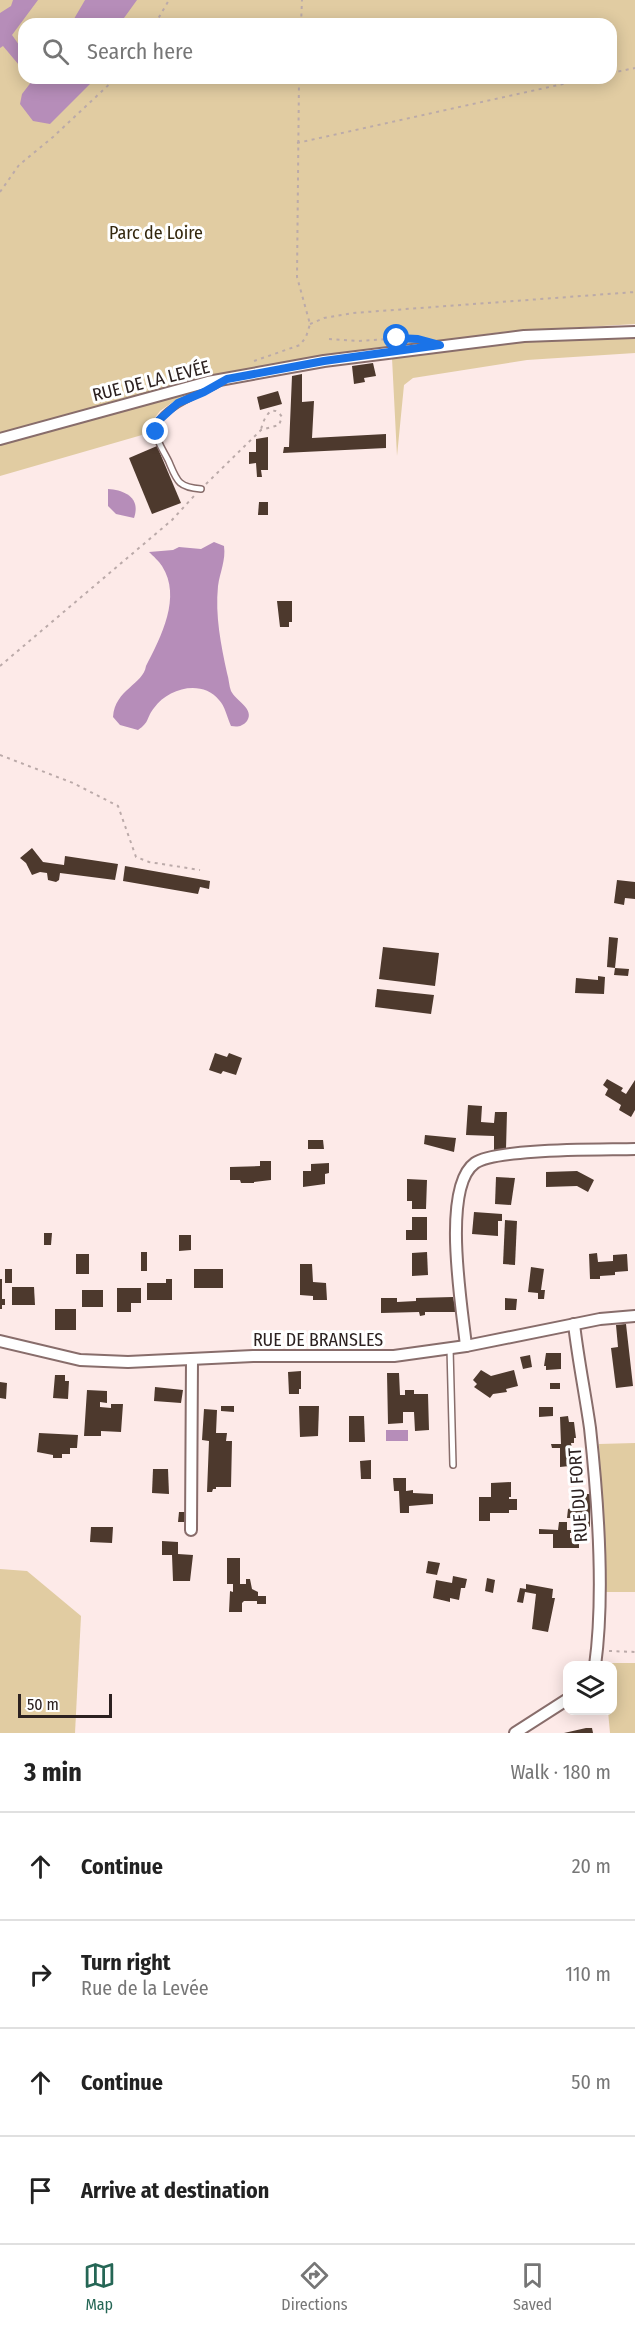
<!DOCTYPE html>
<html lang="en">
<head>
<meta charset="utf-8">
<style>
	:root { --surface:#fff; --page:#f2f2f2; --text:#222; --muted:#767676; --line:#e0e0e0; --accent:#256655 }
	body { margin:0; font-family:"Fira Sans Condensed",sans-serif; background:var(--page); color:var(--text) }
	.controls { position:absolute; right:18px; bottom:18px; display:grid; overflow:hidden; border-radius:12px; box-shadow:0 3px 15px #0003 }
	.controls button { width:54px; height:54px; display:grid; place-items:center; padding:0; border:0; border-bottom:2px solid var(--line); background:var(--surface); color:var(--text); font:30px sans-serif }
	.scale { position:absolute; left:18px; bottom:15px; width:94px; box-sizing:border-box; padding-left:6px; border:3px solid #2c2120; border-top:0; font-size:16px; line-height:21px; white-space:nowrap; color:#2c2120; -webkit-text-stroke:4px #fff; paint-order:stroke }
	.stop { position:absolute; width:18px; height:18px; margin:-14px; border:4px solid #1a73e8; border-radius:50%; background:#fff }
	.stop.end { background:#1a73e8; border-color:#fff; box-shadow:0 2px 6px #0008 }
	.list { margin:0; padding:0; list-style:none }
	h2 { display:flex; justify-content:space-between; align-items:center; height:78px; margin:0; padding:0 24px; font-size:26px }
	h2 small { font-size:20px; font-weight:400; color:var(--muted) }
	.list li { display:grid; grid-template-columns:39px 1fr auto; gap:18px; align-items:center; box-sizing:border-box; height:108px; padding:0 24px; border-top:2px solid var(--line) }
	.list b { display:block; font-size:22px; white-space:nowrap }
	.list p { margin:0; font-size:20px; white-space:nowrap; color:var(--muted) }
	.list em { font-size:20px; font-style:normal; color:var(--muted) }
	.icon { flex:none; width:33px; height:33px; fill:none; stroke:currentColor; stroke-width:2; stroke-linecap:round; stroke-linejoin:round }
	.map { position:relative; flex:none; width:635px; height:1733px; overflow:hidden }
	.search { position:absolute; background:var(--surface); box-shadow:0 3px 15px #0003; left:18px; right:18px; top:18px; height:66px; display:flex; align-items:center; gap:15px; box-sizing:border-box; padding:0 21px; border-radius:18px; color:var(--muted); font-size:22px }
	.sheet { height:510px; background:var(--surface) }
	nav { display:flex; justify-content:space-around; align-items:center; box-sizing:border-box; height:84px; border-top:2px solid var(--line); background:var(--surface); font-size:16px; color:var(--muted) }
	nav a { display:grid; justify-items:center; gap:3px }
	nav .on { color:var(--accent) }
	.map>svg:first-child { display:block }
	.green { fill:#e1cca2; fill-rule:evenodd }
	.water { fill:#b68db9 }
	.building { fill:#4d392d }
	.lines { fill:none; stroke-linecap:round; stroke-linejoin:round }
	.lane-casing { stroke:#886d6b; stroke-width:8 }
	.street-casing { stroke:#886d6b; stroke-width:14 }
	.path { stroke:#bbaaa9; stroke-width:2; stroke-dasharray:3 4.5; stroke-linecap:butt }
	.lane { stroke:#fff; stroke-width:5 }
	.street { stroke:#fff; stroke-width:10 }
	.route { stroke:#1a73e8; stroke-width:8 }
	.labels { text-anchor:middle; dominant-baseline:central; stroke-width:6; stroke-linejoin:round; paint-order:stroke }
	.park-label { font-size:18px; fill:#34280e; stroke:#fff }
	.street-label { font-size:18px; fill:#2c2120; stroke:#fff }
</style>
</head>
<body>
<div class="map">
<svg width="635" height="1733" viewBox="0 0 635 1733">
	<rect width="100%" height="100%" fill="#fdeae8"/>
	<!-- green -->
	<g class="green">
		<path d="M0,0h635v324l-133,8 -199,28 -303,75zM24,24h587v54h-587z"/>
		<path d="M635,337v16l-108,7 -114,18 -9,7 -7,71 -5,-98 108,-15z"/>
		<path d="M194,391l-1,4 -20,7 -13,9 -18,24 -142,41v-32z"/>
		<path d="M635,1443v149h-30l-6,-148z"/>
		<path d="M0,1569l27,2 54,45 -6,117h-75z"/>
		<path d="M603,1663h32v70h-25l-2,-22 4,-1v-44l-8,-1z"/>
	</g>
	<!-- water -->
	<g class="water">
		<path d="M13,0h25l-26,35 12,17v19l-21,-25 -3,2v-35l11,-7z"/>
		<path d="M85,0h52l-13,18 -1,6h-52z"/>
		<path d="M30,78h66l-46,46 -17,-3 -13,-17 2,-10 10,-13z"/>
		<path d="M108,489c17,1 33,9 26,29l-18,-4 -8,-8z"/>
		<path d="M214,542l10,4c2,14 -4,26 -6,40 -3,30 3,59 9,87 2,6 2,13 4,18 5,10 24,18 16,30 -5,6 -10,6 -16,5 -4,-9 -6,-20 -12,-26 -17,-21 -51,-12 -65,8 -8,10 -4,14 -16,22l-18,-5 -7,-8c2,-28 30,-32 33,-51 15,-29 36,-69 16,-100 -3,-5 -9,-10 -13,-14l24,-2 6,-3 22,2z"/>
		<path d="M408,1430v11h-22v-11z"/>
	</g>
	<!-- building -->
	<g class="building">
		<path d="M373,363l3,13 -12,2 1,4 -11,2 -2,-18z"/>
		<path d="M302,374v28l12,-1 -2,37 74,-4v14l-103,5 1,-6h5l3,-71z"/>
		<path d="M278,391l4,13 -22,6 -3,-13z"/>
		<path d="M268,437v33h-7l1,7h-5l-1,-14 -7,1v-12h7v-13z"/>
		<path d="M157,446l24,57 -29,11 -23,-56z"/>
		<path d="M259,502h9v13h-10z"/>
		<path d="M277,601h15v21h-3v5h-9z"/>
		<path d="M32,848l11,14 21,3 1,-9 53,8 -3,16 -55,-7 -1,7 -3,2 -8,-2 -1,-7 -7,-1 -8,3 -6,-12 -6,-5z"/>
		<path d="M125,866l85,15 -1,8 -9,-2 -2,7 -75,-13z"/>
		<path d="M617,880l18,2v17l-10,-1 -1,7 -10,-2z"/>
		<path d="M609,937l9,1 -3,30 -8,-1z"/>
		<path d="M383,947l56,6 -4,33 -56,-7z"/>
		<path d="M615,968l14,1 -1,7 -14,-1z"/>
		<path d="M598,976l7,1 -1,17 -29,-1 1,-15 22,2z"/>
		<path d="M377,989l57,6 -3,19 -56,-7z"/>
		<path d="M215,1053l12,4 2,-4 13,5 -6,17 -13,-4 -2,3 -12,-4z"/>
		<path d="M607,1079l16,9 -2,3 5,3 9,-14v30l-4,7 -12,-7 2,-5 -16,-10 3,-6 -5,-4z"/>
		<path d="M468,1105l14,1 -1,16 13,1 1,-11h12l-1,37 -12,1v-14l-28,-1z"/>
		<path d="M425,1135l31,3 -2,14 -30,-8z"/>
		<path d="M308,1140h15l1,9h-16z"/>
		<path d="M260,1161h11v19l-17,2v1h-13l-1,-3h-10v-13l30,-1z"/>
		<path d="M329,1163v10l-4,1v10l-22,3v-16h8v-7z"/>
		<path d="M577,1171l17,9 -6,12 -11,-6 -31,1v-15z"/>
		<path d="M496,1177l19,1 -4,27 -16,-1z"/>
		<path d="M407,1179l20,1 -1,29h-14v-8h-5z"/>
		<path d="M474,1212l28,2v7h-4v15l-26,-2z"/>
		<path d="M412,1217h15v23h-21v-10h6z"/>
		<path d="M505,1220l12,1 -2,44 -12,-1z"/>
		<path d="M44,1233h8l-1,12h-7z"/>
		<path d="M179,1235h12v15l-12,1z"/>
		<rect x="141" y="1252" width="6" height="19"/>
		<path d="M427,1252l1,23 -16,1v-23z"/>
		<path d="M597,1253l1,9 15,-1v-6l14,-1 1,17 -13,1v3l-15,1v3h-10l-1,-25z"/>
		<rect x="76" y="1254" width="13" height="20"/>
		<path d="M300,1264h12l1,18 13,1 1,17h-14v-4l-13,-1z"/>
		<path d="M531,1267l13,2 -3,21h4l-1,9h-6v-6l-10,-1z"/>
		<rect x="5" y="1269" width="7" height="14"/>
		<rect x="194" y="1269" width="29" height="19"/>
		<path d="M0,1279h2v20h3v6h-3v4h-2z"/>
		<path d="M166,1279h6v21h-25v-17h19z"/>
		<path d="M12,1287h22l1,18h-23z"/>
		<path d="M117,1288h24v15h-10v9h-14z"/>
		<rect x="82" y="1290" width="21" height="17"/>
		<path d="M453,1297l3,15h-31v3l-5,1 -1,-4 -38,1v-15h16v4l19,-1v-3z"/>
		<path d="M505,1298l12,1 -1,11h-11z"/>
		<rect x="55" y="1309" width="21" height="21"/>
		<path d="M626,1324l7,62 -17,2 -5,-40 7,-1 -2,-22z"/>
		<path d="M546,1353h15v16l-15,1v-4h-2z"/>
		<path d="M530,1355l2,12 -9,2 -3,-12z"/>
		<path d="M481,1370l10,6 23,-6 4,16 -12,3 1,3 -14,2 -3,4 -16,-11 3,-3 -4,-4z"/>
		<path d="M301,1371v18h-2v5h-10l-1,-22z"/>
		<path d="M387,1373h12l1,22h5v-5h9v4h14l1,36 -14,1 -1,-19h-11v11l-15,1z"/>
		<path d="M55,1375h10v6h4l-1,18 -15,-1z"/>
		<path d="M0,1382l7,1 -1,16 -6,-1z"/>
		<rect x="550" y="1383" width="10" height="6"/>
		<path d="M155,1387l28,3 -2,13 -27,-2z"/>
		<path d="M87,1390l20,1v12l-7,-1v5l11,1v-4h12l-2,28 -20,-1v5h-17z"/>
		<path d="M221,1406h13v6l-13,-1z"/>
		<path d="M299,1406h20l-1,30 -18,1z"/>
		<path d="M539,1407h14v9l-14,1z"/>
		<path d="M204,1409l13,1 -1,23h11l-1,8h6l-1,46h-15v2h-3l-1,3h-5l2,-51 -7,-1z"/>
		<path d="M349,1416h15l1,26h-16z"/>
		<path d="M568,1416l1,6h5l2,16h-2v5h-3l1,6h3v10h3l1,6 -19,2v-19h-8l-1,-4h10l-1,-27z"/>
		<path d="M39,1433l39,2 -1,13h-7v6h-8v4h-9v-3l-16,-3z"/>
		<path d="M371,1460v19h-10l-1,-18z"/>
		<path d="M153,1469h15l1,25 -17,-1z"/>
		<path d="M393,1478h13v13l7,-1v3l20,1v10l-24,2v7h-9l-1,-22h-5z"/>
		<path d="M511,1482v15h-2v2h8v11h-8v3h-19v8h-11v-24h12v-14z"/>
		<path d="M583,1494h7v33l-12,-1 -1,-8h-10l1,-9 15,-5z"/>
		<path d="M179,1512h8l-1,10h-8z"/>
		<path d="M559,1522h8v8h8v3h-5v5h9v10h-26v-14h-14v-5l19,1z"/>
		<path d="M91,1527h22l-1,16 -22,-1z"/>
		<path d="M162,1541l16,1v12l15,1 -3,26h-17l-1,-26h-10z"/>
		<path d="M227,1558h13v26h6v-5h4l2,10 6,3v4h8v8h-9v-3h-13l-2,2v9h-13l1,-21 3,1v-8h-6z"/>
		<path d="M428,1561l12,2 -3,12 -11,-2z"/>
		<path d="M453,1576l14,3 -2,9h-4l-2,12 -9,-2v4l-17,-4 3,-18 16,3z"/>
		<path d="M487,1578l8,2 -2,13 -8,-2z"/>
		<path d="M526,1584l27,5 -1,9h3l-7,34 -16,-3 4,-35 -11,-2 -2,11 -6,-1 3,-14 6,1z"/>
		<path d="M586,1728h6l1,5h-29z"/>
	</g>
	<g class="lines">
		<!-- lane casing -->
		<g class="lane-casing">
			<g id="lane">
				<path d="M201,489c-23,-2 -24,-8 -32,-27 -4,-9 -13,-21 -13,-30 -2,-23 47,-39 64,-49"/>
				<path d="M450,1348l3,117"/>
			</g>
		</g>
		<!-- street casing -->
		<g class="street-casing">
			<g id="street">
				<path d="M0,439l208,-57 116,-21 200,-25 111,-4"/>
				<path d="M574,1324c4,35 11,69 16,104 8,73 15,165 5,238"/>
				<path d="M0,1341l80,19 48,2 125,-6h141l72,-10 134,-27 35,-3"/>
				<path d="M466,1346c-4,-39 -25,-159 9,-183 21,-15 130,-13 160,-14"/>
				<path d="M191,1530l1,-171"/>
				<path d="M515,1733l53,-34"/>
			</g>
		</g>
		<!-- path -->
		<g class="path">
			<path d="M155,24l14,-24"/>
			<path d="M301,24l1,-24"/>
			<path d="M611,73l24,-5"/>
			<path d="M297,143l293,-65"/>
			<path d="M0,192l19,-27 34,-28 63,-59"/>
			<path d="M310,324l14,-6 29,-5 282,-21"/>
			<path d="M329,339l28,2 47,-3"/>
			<path d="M254,361l46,-16 6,-8 4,-13 -13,-47 2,-199"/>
			<path d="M206,484l55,-54 18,-5 3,-8c-10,-16 -19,2 -21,13"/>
			<path d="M0,666l172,-146 22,-24"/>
			<path d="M0,755l73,28 45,23 18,51 13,5 51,8"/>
			<path d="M609,1651l26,1"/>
		</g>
		<!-- lane -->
		<use href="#lane" class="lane"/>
		<!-- street -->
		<use href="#street" class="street"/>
	</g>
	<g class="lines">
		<!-- route -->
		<path class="route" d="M156,432l2,-11 20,-18 26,-11 23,-13 97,-18 116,-16 -22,-6 -21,-1"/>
	</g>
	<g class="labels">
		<!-- park labels -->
		<g class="park-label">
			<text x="156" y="233">Parc de Loire</text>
		</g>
		<!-- street labels -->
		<g class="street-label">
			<text transform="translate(151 381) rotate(-14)">RUE DE LA LEVÉE</text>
			<text x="318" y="1340">RUE DE BRANSLES</text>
			<text transform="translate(578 1495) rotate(-94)">RUE DU FORT</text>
		</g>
	</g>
</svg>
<div class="controls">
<button><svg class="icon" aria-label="layers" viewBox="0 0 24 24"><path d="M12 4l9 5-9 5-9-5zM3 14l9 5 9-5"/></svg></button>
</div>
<div class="scale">50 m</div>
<div class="stop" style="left:397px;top:338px"></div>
<div class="stop end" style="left:156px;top:432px"></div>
<div class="search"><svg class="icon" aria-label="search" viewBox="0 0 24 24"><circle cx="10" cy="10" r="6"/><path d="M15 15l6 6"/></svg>Search here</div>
</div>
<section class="sheet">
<h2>3 min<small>Walk · 180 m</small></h2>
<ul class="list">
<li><svg class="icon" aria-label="ahead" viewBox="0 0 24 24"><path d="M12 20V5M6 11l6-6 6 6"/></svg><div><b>Continue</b></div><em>20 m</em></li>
<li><svg class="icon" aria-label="right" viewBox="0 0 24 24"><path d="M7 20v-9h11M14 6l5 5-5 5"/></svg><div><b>Turn right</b><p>Rue de la Levée</p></div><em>110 m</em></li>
<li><svg class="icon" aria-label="ahead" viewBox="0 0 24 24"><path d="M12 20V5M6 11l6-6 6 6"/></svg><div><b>Continue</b></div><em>50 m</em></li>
<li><svg class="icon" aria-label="arrive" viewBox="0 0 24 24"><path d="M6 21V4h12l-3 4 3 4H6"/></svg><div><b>Arrive at destination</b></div></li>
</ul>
</section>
<nav>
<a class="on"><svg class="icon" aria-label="map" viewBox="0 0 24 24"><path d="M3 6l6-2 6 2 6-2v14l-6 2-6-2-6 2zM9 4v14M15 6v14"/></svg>Map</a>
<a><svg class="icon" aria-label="directions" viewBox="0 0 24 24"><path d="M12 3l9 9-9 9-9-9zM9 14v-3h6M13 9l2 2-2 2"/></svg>Directions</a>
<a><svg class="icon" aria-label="saved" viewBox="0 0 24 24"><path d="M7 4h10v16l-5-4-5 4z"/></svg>Saved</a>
</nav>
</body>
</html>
